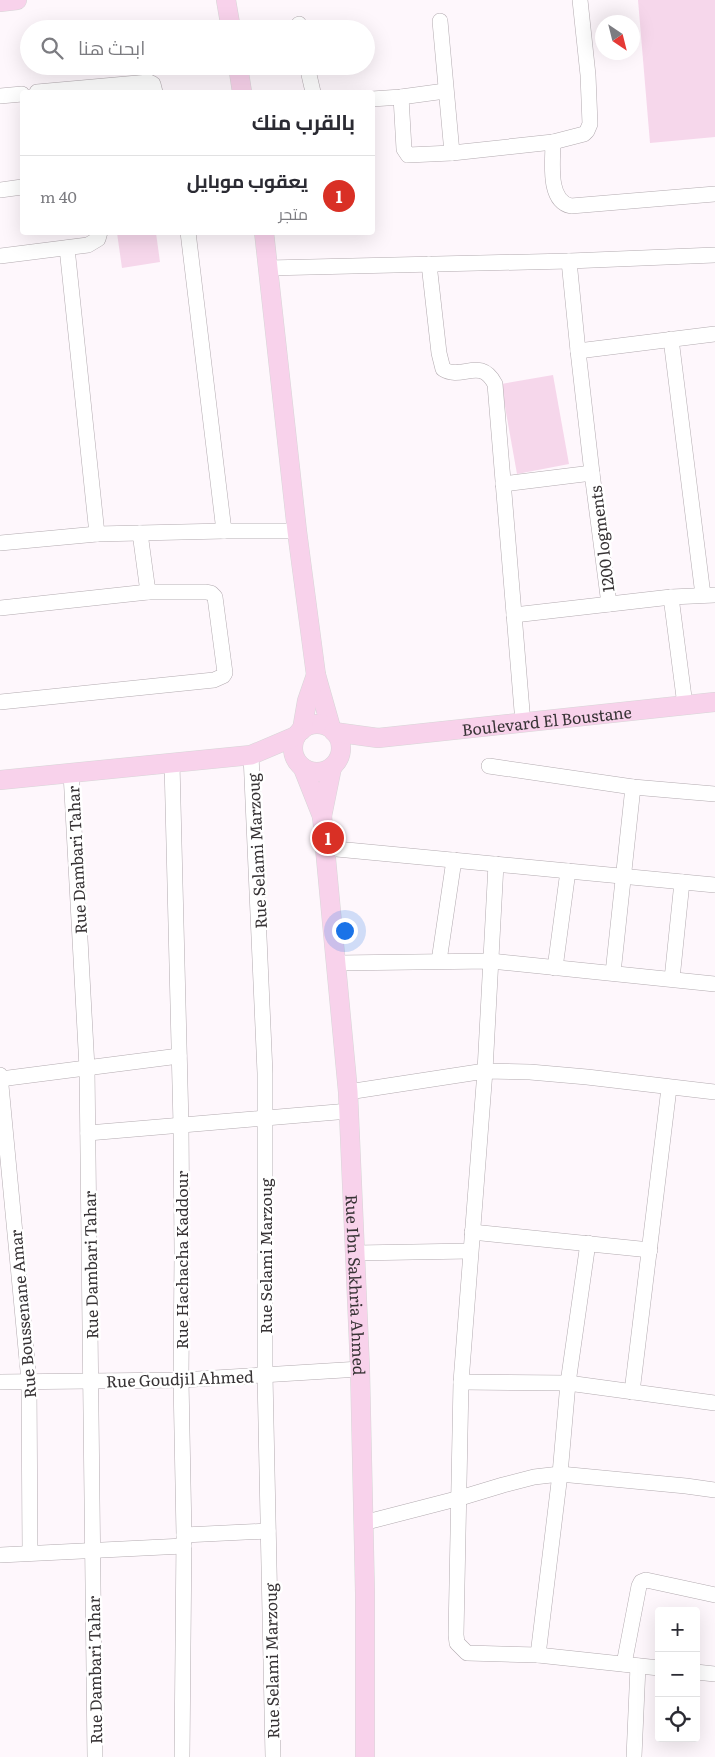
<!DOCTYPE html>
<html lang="ar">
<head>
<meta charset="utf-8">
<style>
	:root { --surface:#fff; --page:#f2f2f3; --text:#2b2b33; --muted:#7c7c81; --line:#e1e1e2; --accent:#d93025 }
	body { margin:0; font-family:Literata,Cairo,serif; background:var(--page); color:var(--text); direction:rtl }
	.controls { position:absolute; right:15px; bottom:15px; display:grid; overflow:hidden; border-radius:5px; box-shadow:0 5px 20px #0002 }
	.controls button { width:45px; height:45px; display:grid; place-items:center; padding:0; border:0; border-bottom:1px solid var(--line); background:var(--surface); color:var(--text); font:25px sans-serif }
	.compass { position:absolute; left:595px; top:15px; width:45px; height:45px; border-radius:50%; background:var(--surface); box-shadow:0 5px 20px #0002; rotate:145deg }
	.you { position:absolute; left:344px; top:930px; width:18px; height:18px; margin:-12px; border:4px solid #fff; border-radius:50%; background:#1a73e8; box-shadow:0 0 0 8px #1a73e833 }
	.badge { display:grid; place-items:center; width:32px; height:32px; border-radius:50%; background:var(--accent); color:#fff; font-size:16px; font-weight:700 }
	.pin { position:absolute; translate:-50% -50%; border:2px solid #fff; box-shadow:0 1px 5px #0006 }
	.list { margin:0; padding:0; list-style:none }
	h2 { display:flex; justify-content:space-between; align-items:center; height:65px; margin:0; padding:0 20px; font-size:21px }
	h2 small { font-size:16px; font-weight:400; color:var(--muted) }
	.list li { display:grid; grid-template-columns:32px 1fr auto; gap:15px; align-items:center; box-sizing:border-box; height:80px; padding:0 20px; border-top:1px solid var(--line) }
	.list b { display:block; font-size:19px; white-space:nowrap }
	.list p { margin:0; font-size:16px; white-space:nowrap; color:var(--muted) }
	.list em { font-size:16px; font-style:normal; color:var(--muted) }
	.icon { flex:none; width:28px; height:28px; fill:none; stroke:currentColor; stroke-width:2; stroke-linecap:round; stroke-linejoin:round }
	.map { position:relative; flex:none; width:715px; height:1757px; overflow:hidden; direction:ltr }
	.search { position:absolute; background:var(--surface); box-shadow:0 5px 20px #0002; left:20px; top:20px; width:355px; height:55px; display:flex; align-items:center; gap:12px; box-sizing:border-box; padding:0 18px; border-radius:28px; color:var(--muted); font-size:19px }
	.panel { position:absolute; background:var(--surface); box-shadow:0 5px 20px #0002; left:20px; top:90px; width:355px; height:145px; border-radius:5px; direction:rtl }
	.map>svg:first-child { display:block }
	.green { fill:#f6d7eb }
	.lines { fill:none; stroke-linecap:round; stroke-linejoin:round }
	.minor-casing { stroke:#b3abb0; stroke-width:16 }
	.major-casing { stroke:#d7d6d7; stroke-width:20 }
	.minor { stroke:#fff; stroke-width:15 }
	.major { stroke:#f8d2eb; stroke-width:19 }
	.labels { text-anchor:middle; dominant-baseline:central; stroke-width:5; stroke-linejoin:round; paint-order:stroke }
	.street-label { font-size:16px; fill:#373335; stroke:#fff }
</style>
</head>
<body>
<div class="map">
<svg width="715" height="1757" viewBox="0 0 715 1757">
	<rect width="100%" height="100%" fill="#fef7fc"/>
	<!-- green -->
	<g class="green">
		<path d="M638,0h77v137l-65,6z"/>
		<path d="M117,233h39l4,29 -38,6z"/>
		<path d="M553,375l16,89 -52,10 -16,-90z"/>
	</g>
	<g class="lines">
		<!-- minor casing -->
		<g class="minor-casing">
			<g id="minor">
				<path d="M440,21l12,132"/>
				<path d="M299,24l1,5"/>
				<path d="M307,66l6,26"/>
				<path d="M37,92l112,-10 4,2 2,8"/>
				<path d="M0,96l22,-2"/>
				<path d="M401,97l3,52 4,6 44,-2 101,-11c0,19 -6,59 18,64l144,-12"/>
				<path d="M372,99l29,-2 44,-6"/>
				<path d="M553,142l31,-8 3,-3 3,-7 -2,-49 -8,-75"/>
				<path d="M0,190l22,-3"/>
				<path d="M188,232l36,299"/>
				<path d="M67,248l30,286"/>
				<path d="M0,256l88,-11 10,-6 2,-7"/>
				<path d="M569,261l9,90 14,122"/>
				<path d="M429,264l10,89 4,16c19,12 37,-13 52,15l28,339"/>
				<path d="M268,268l301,-7 146,-6"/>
				<path d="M671,339l32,256"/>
				<path d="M578,351l137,-17"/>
				<path d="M503,484l89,-11 17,131"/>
				<path d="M0,543l97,-9 127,-3h73"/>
				<path d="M671,597l14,108"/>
				<path d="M0,608l148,-16"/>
				<path d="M514,615l157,-18 44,-2"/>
				<path d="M0,702l214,-22 9,-4 2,-3 -10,-76 -4,-4 -5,-1h-58l-8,-59"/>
				<path d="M251,755l14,318v302l8,382"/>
				<path d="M172,763l9,362 1,128 -1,127 3,155 -2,222"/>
				<path d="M489,766l144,21 82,7"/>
				<path d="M71,773l16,295 8,689"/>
				<path d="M326,848l389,37"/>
				<path d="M496,864l-11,207 -24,311 -5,253 1,8 10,10 71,2 121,13"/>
				<path d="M439,961l15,-101"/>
				<path d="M337,963l154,-2 224,23"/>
				<path d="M555,968l13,-97"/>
				<path d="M613,973l20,-186"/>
				<path d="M672,979l10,-97"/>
				<path d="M0,1075l29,306 1,172"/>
				<path d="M0,1079l179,-23"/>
				<path d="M348,1092l137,-21 45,1 57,5 128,15"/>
				<path d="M88,1133l261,-22"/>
				<path d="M472,1232l178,18"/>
				<path d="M356,1253l114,-2"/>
				<path d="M0,1382l181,-2 179,-11"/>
				<path d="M461,1382l107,1 147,20"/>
				<path d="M632,1392l37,-304"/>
				<path d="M363,1523l97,-25 43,-13 31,-8 26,-3 126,12 29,4"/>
				<path d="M184,1535l84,-4"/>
				<path d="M0,1555l184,-9"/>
				<path d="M538,1655l22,-181 8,-91 20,-140"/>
				<path d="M624,1664l15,-78 2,-4 5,-2 69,15"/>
				<path d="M696,1672l19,2"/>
				<path d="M634,1757l4,-91"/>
			</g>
		</g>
		<!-- major casing -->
		<g class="major-casing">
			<g id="major">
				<path d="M226,0l5,29"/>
				<path d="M0,2l17,-2"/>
				<path d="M238,66l4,26"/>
				<path d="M264,232l33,299 19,144 15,53"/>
				<circle cx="317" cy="748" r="24"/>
				<path d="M302,730l5,-29 9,-26"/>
				<path id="s1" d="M334,732l44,6 337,-36"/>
				<path id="s2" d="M303,768l19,48 26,276 12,277 5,224v164"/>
				<path d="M0,780l251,-25 45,-19"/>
				<path d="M322,816l10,-49"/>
			</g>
		</g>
		<!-- minor -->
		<use href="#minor" class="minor"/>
		<!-- major -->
		<use href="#major" class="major"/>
	</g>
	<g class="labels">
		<!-- street labels -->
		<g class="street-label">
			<text transform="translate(601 539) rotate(-97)">1200 logments</text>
			<text stroke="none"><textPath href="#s1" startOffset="214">Boulevard El Boustane</textPath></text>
			<text transform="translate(256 851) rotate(-93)">Rue Selami Marzoug</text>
			<text transform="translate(76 860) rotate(-93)">Rue Dambari Tahar</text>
			<text transform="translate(265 1256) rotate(-90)">Rue Selami Marzoug</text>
			<text transform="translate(181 1260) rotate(-90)">Rue Hachacha Kaddour</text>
			<text transform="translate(90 1265) rotate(-91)">Rue Dambari Tahar</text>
			<text stroke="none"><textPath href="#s2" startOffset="522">Rue Ibn Sakhria Ahmed</textPath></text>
			<text transform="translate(22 1314) rotate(-95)">Rue Boussenane Amar</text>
			<text transform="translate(180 1378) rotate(-2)">Rue Goudjil Ahmed</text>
			<text transform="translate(271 1661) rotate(-91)">Rue Selami Marzoug</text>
			<text transform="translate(94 1670) rotate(-91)">Rue Dambari Tahar</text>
		</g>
	</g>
</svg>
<div class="controls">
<button>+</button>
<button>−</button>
<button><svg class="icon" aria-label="locate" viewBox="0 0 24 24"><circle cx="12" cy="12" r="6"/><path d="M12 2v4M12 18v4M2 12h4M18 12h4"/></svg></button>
</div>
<svg class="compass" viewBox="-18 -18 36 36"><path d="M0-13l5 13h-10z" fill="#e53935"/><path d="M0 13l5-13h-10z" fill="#7c7c81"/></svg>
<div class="you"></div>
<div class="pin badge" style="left:328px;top:838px">1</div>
<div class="search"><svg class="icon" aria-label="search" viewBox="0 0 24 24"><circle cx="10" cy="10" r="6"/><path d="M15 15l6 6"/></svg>ابحث هنا</div>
<section class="panel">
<h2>بالقرب منك<small></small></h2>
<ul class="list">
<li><span class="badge">1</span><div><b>يعقوب موبايل</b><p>متجر</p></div><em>40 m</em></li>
</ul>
</section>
</div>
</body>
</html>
